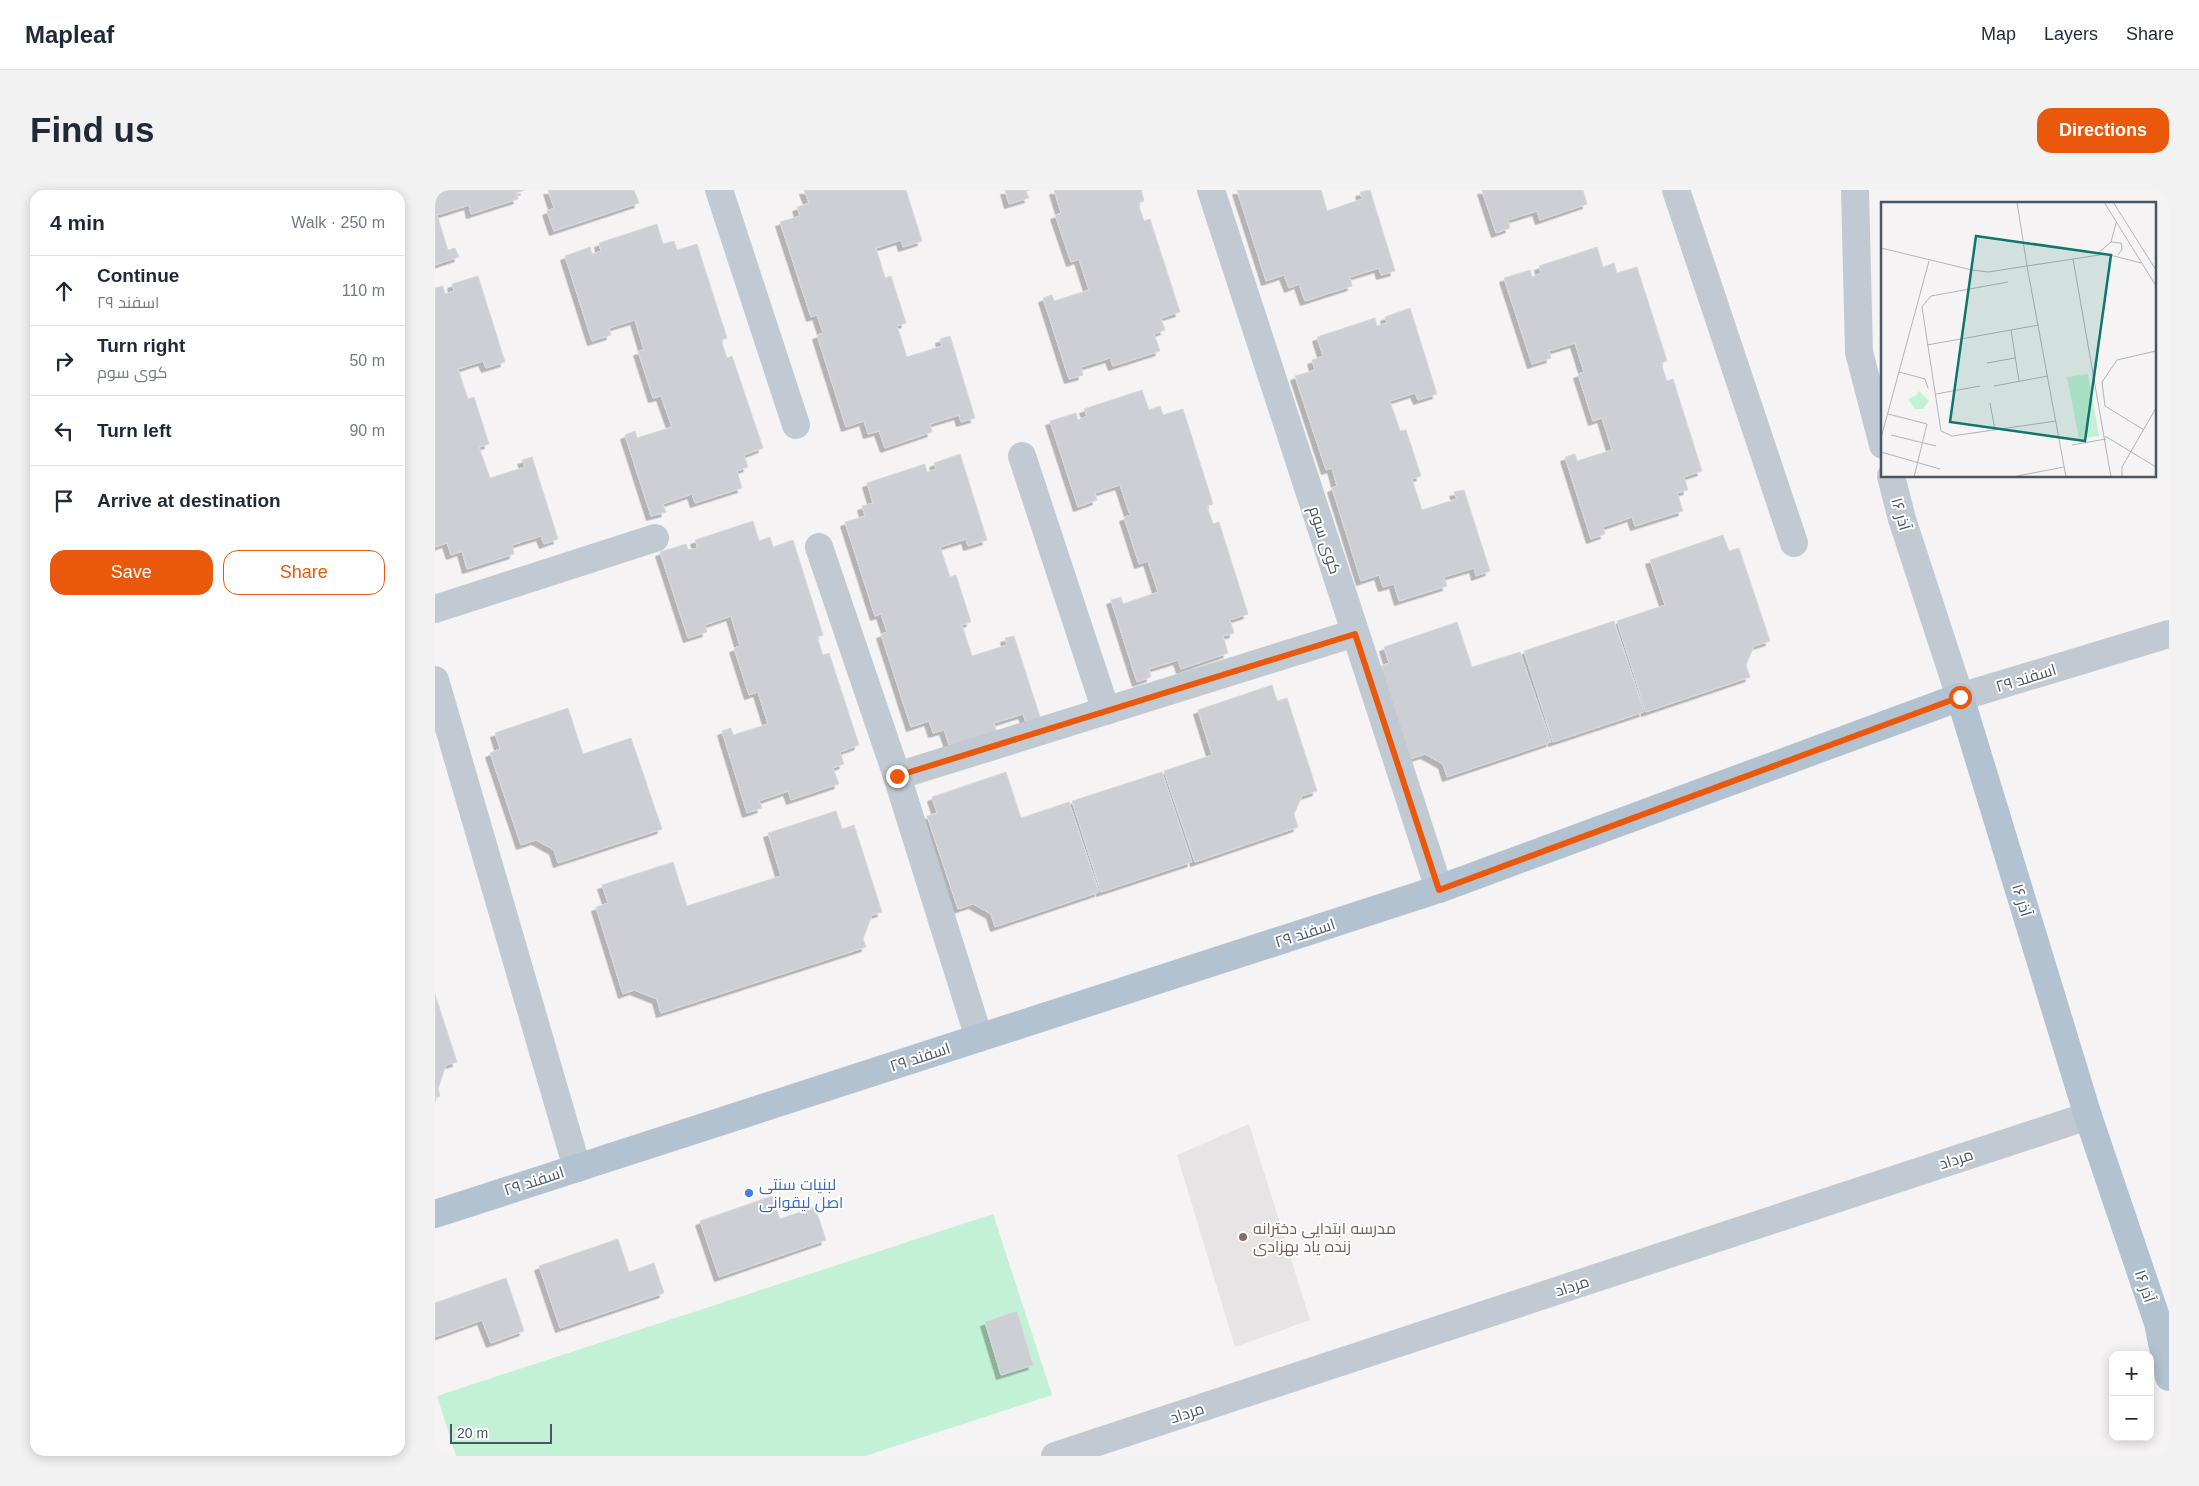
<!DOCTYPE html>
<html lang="en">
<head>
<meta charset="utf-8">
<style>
	:root { --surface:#fff; --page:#f2f2f3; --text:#1f2937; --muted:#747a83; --line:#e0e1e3; --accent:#ea580c }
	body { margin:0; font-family:Helvetica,Cairo,sans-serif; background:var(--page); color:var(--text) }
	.controls { position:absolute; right:15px; bottom:15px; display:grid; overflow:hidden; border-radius:10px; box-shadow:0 2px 12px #0003 }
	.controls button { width:45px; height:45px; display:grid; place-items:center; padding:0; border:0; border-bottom:1px solid var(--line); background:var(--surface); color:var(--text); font:25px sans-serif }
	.scale { position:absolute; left:15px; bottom:12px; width:102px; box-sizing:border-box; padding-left:5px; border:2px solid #4a5661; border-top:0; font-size:14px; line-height:18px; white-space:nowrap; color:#4a5661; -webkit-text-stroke:4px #fff; paint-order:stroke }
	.stop { position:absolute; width:15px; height:15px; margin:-11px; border:4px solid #ea580c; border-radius:50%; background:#fff }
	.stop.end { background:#ea580c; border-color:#fff; box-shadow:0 1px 5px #0008 }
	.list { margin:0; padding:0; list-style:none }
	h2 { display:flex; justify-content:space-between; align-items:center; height:65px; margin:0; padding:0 20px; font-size:21px }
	h2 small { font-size:16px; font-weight:400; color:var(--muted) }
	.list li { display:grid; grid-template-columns:32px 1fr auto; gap:15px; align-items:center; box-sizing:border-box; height:70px; padding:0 20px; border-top:1px solid var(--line) }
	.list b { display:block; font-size:19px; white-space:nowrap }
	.list p { margin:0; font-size:16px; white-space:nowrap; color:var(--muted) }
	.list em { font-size:16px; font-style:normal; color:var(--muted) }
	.actions { display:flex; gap:10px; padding:15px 20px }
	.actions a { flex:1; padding:11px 0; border:1px solid var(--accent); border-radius:15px; text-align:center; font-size:18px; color:var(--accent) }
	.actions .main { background:var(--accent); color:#fff }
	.icon { flex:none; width:28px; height:28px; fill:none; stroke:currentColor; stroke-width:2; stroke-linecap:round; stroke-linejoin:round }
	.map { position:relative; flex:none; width:1734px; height:1266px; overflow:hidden; border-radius:15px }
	header { display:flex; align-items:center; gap:30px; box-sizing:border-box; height:70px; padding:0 25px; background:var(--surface); border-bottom:1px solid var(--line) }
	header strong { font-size:24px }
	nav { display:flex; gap:28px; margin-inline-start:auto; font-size:18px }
	.intro { display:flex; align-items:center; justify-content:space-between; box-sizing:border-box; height:120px; padding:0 30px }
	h1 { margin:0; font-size:35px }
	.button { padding:12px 22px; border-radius:15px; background:var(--accent); color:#fff; font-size:18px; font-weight:700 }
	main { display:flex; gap:30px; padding:0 30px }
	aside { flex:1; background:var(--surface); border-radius:15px; box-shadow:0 2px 12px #0003 }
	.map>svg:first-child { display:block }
	.education { fill:#e6e4e5 }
	.green { fill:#c3f1d5 }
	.building { fill:#cdcfd5; stroke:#d7d9de; filter:url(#shadow) }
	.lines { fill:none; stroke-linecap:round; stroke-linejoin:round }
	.minor { stroke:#c1cad2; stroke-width:28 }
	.major { stroke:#b3c2d1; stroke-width:28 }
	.route { stroke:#ea580c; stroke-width:6 }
	.shop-dot { fill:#3f7fe0; stroke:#fff; stroke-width:2 }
	.education-dot { fill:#8d6e63; stroke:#fff; stroke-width:2 }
	.labels { text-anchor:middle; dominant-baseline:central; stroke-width:4; stroke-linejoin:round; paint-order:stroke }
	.street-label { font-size:16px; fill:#4a5661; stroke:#fff }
	.shop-label { font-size:16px; fill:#366cbe; stroke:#fff; text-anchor:start }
	.education-label { font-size:16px; fill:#785e54; stroke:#fff; text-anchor:start }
	.inset-road { fill:none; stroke:#b1b4b9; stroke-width:1 }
	.view { fill:#0f766e; fill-opacity:0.15; stroke:#0f766e; stroke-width:2.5 }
	.inset-edge { fill:none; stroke:#4a5661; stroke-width:2.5 }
</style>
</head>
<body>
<header>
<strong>Mapleaf</strong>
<nav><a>Map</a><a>Layers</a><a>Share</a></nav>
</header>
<div class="intro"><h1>Find us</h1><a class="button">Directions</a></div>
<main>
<aside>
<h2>4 min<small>Walk · 250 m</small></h2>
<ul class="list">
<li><svg class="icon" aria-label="ahead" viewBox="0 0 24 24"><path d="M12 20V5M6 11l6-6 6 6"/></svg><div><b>Continue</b><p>۲۹ اسفند</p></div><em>110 m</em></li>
<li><svg class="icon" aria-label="right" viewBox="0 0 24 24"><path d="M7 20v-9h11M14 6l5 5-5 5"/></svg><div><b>Turn right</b><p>کوی سوم</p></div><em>50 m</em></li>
<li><svg class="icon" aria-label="left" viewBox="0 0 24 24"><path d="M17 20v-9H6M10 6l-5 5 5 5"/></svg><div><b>Turn left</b></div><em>90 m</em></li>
<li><svg class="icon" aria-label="arrive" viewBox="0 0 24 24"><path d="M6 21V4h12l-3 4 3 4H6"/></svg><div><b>Arrive at destination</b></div></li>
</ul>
<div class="actions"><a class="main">Save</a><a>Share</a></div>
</aside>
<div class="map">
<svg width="1734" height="1266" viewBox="0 0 1734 1266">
	<defs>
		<filter id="shadow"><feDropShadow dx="-4.5" dy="4.5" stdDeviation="0" flood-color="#0004"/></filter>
	</defs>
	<rect width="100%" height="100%" fill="#f5f3f3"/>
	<!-- education -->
	<path class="education" d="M814,934l61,196 -75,27 -58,-192z"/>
	<!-- green -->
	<path class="green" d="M558,1024l59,181 -187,61h-409l-19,-60z"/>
	<!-- building -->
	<g class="building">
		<path d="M0,0h90l-9,3 2,6 -47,15 -2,-9 -32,10 11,35 7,-2 4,9 -24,8z"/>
		<path d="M113,0h86l5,13 -85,28 -7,-20 7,-3z"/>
		<path d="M369,0h102l16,51 -19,6 -2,-7 -25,8 9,30 6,-2 15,47 -9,3 10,31 35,-11 -2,-7 10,-3 25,82 -14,4 -2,-7 -29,9 2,8 -47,16 -6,-17 -11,3 -4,-13 -18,6 -29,-92 6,-2 -6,-18 -6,2 -31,-95 20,-6 -3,-9 12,-4z"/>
		<path d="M570,0h25l-4,1 3,7 -20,6z"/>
		<path d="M619,0h87l3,11 -6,2 6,18 6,-2 30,93 -19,6 4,12 -11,4 6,17 -47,15 -3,-8 -29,9 2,8 -14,4 -26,-81 9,-3 2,6 35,-11 -10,-31 -8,3 -16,-47 6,-2z"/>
		<path d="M802,0h84l6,21 35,-12 -2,-7 10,-2 25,81 -14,4 -2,-7 -29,9 2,9 -47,15 -6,-17 -10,4 -5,-13 -18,6z"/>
		<path d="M1047,0h101l4,14 -47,16 -3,-9 -29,9 2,8 -14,5z"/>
		<path d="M222,34l6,20 11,-3 3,9 20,-6 30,94 -6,2 6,18 5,-2 31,92 -19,7 4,12 -11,4 5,17 -47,15 -3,-9 -29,10 3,8 -15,4 -26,-81 10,-4 2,7 35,-11 -11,-31 -8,2 -15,-47 6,-1 -9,-30 -26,8 2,7 -19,6 -27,-85 25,-9 2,7 9,-3 -2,-8z"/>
		<path d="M1162,57l6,20 11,-4 3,10 20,-6 30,94 -6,2 6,18 6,-2 29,92 -18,6 4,13 -11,3 6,18 -48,15 -3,-9 -29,10 2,7 -14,5 -26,-82 10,-3 2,7 35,-11 -10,-32 -9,3 -15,-47 6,-2 -9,-29 -26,8 2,7 -19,6 -28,-86 26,-8 2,7 9,-4 -2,-7z"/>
		<path d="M43,86l27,86 -19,6 -3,-7 -25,8 10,30 6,-2 15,47 -10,3 11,31 35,-11 -3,-7 10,-3 26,82 -14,5 -3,-8 -29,9 2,9 -47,15 -5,-18 -11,4 -4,-12 -12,4v-259l8,-2 2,8 9,-3 -2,-7z"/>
		<path d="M975,118l27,86 -19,6 -3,-7 -25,8 10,30 6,-1 15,46 -9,3 10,31 35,-11 -3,-7 10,-2 26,81 -14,5 -2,-8 -30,9 3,9 -48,15 -5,-17 -11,3 -4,-12 -18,6 -29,-93 5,-2 -5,-18 -6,2 -31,-94 20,-6 -3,-10 11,-4 -6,-19 58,-19 2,8 10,-3 -2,-6z"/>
		<path d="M707,200l7,20 11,-4 3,9 20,-6 30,95 -6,2 6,18 6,-2 29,92 -18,6 4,13 -11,3 5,17 -47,16 -3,-9 -29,9 2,8 -14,5 -26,-82 10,-3 2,7 35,-12 -10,-31 -9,3 -15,-47 6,-2 -10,-30 -25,8 2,7 -19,7 -28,-86 26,-8 2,7 9,-4 -3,-7z"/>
		<path d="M525,264l27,86 -19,6 -2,-7 -26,8 10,30 6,-2 15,47 -9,3 10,31 35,-11 -2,-7 9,-2 26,81 -14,5 -3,-8 -29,9 3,9 -47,15 -6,-17 -11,3 -4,-12 -18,6 -30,-93 6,-2 -6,-18 -6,2 -30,-94 20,-6 -3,-10 11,-3 -6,-20 58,-19 2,8 9,-3 -2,-6z"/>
		<path d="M318,331l6,20 11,-4 3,10 20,-7 30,95 -6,2 6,18 6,-2 30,92 -19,7 4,12 -11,4 6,16 -48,16 -3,-9 -29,10 3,7 -15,5 -25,-82 9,-3 2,7 35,-11 -10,-32 -9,3 -15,-47 6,-2 -9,-30 -26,9 2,7 -19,6 -28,-86 26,-8 2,6 10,-2 -3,-8z"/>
		<path d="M1288,345l6,16 10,-3 31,93 -16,5 -8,19 4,12 -104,35 -29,-91 48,-16 -15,-45z"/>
		<path d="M1179,431l30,91 -91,30 -29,-91z"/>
		<path d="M1022,432l15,45 48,-15 31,90 -104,35 -4,-13 -18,-10 -15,5 -31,-92 10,-4 -5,-16z"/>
		<path d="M837,495l5,16 10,-3 30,93 -15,5 -8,18 4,13 -103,35 -31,-91 48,-16 -14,-45z"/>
		<path d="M133,518l15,46 48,-16 31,91 -104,34 -4,-13 -18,-10 -15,5 -31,-92 10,-4 -5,-16z"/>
		<path d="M571,582l15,46 48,-16 30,90 -104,35 -4,-13 -18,-10 -15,5 -31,-93 10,-3 -5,-16z"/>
		<path d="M727,582l30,90 -91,30 -29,-91z"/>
		<path d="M401,621l6,18 12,-4 28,87 -10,3 -9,24 3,8 -205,66 -4,-14 -23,-9 -11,4 -27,-87 12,-4 -6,-18 71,-23 14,44 94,-30 -13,-43z"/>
		<path d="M0,804l22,68 -11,3 -8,24 2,7 -5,2z"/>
		<path d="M337,1006l8,23 35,-12 11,33 -107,37 -19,-56z"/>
		<path d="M183,1049l11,33 25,-9 10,30 -104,35 -21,-62z"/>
		<path d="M71,1088l18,53 -33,12 -9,-23 -47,17v-34z"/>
		<path d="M582,1121l16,54 -32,10 -16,-53z"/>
	</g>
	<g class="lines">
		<!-- minor -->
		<g class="minor">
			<path d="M284,0l77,235"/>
			<path d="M776,0l228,699"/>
			<path d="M1241,0l118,353"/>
			<path d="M1420,0l4,162 24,93"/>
			<path d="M587,266l84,255"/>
			<path d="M1456,286l11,43 58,178 209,-63"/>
			<path d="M384,357l78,229 82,262"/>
			<path d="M0,419l220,-71"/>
			<path d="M0,490l142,488"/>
			<path d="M462,586l458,-143"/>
			<path d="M620,1266l1033,-340"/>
		</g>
		<!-- major -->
		<path class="major" d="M0,1024l1004,-325 521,-192 128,419 70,207 11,54"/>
	</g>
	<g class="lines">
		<!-- route -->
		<path class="route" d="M462,586l458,-142 84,256 521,-193"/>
	</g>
	<!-- markers -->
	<circle class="shop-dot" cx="314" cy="1003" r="5"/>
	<circle class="education-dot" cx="808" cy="1047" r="5"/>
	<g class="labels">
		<!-- street labels -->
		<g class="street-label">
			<text transform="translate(1466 324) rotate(74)">۱۶ آذر</text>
			<text transform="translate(890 350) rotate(72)">کوی سوم</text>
			<text transform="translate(1591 488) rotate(-17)">۲۹ اسفند</text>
			<text transform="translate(1587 710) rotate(73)">۱۶ آذر</text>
			<text transform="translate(870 743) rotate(-18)">۲۹ اسفند</text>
			<text transform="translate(485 867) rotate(-18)">۲۹ اسفند</text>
			<text transform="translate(1521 969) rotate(-18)">مرداد</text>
			<text transform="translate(99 991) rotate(-18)">۲۹ اسفند</text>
			<text transform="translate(1137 1096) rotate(-18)">مرداد</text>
			<text transform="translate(1710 1096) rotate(71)">۱۶ آذر</text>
			<text transform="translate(752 1223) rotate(-18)">مرداد</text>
		</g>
		<!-- shop labels -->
		<g class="shop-label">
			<text x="324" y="994">لبنیات سنتی<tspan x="324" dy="18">اصل لیقوانی</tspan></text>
		</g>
		<!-- education labels -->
		<g class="education-label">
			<text x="818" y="1038">مدرسه ابتدایی دخترانه<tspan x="818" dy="18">زنده یاد بهزادی</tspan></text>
		</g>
	</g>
	<!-- overview -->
	<g transform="translate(1446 12)">
		<rect width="275" height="275" fill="#f5f3f3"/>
		<path d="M207,172l11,62 -20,3 -12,-62zM38,189l10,10 -6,8h-8l-7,-10 9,-4z" fill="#c3f1d5"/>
		<path class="inset-road" d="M223,0l52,84M232,0l43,68M230,40l10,1 1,6 -4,6M0,46l91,22 16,2 39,-6 -10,-64M216,52l14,-12 5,-19M192,57l38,218M127,80l-77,14 -9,11 19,124 11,5 104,-15M130,128l8,51M46,143l112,-20M106,161l28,-5M18,170l26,7 3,9M113,184l54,-10M55,192l44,-8M109,201l5,27M7,212l39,10 -13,53M263,228l-39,-24 -3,-24 15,-22 39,-9M10,233l45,11M224,234l51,31M0,236l48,-177M191,243l34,-6M0,250l59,17M131,275l52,-10M185,275l-39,-211 79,-12 35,9M241,275v-10l34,-59"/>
		<path class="view" d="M95,34l135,19 -26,186 -135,-19z"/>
		<rect width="275" height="275" class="inset-edge"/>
	</g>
</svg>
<div class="controls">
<button>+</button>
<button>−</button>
</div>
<div class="scale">20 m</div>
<div class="stop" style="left:1525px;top:507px"></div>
<div class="stop end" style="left:462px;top:586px"></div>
</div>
</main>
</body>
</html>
